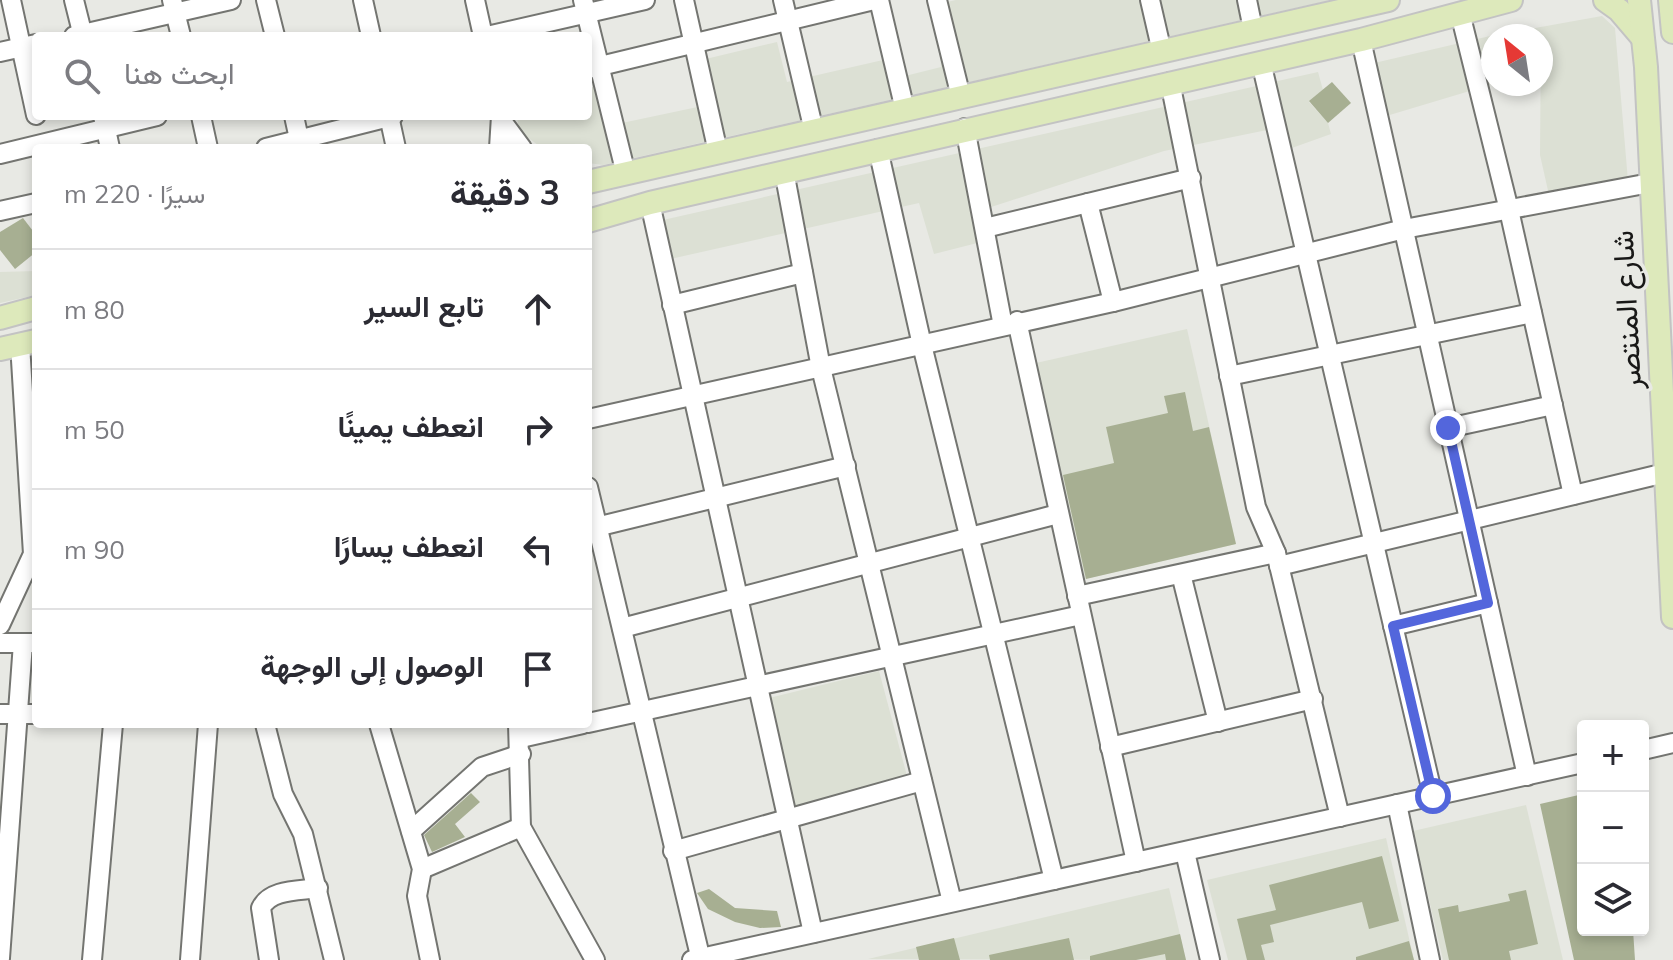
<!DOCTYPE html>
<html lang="ar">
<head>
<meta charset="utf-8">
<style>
	:root { --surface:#fff; --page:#f7f7f7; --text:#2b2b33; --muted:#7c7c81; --line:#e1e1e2 }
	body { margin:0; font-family:Mulish,Vazirmatn,sans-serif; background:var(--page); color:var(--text); direction:rtl }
	.controls { position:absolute; right:24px; bottom:24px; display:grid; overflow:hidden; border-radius:8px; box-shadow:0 4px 12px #0003 }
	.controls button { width:72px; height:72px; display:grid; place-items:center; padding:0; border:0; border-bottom:2px solid var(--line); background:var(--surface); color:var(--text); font:40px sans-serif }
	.compass { position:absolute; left:1481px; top:24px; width:72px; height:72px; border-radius:50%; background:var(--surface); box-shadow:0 4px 12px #0003; rotate:330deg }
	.stop { position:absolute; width:24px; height:24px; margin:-18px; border:6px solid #5366dc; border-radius:50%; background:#fff }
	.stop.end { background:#5366dc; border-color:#fff; box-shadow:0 2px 8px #0008 }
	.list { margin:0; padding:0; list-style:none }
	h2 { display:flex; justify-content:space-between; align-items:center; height:104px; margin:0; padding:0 32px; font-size:34px }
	h2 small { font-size:26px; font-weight:400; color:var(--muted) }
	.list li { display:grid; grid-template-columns:52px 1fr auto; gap:24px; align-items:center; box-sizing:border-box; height:120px; padding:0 32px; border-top:2px solid var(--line) }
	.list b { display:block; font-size:30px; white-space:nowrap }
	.list em { font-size:26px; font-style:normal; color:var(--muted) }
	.icon { flex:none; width:44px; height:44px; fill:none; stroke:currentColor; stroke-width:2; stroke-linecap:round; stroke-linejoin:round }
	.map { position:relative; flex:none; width:1673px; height:960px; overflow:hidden; direction:ltr }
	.search { position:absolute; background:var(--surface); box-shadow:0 4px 12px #0003; left:32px; top:32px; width:560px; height:88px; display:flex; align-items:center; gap:20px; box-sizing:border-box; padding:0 28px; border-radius:8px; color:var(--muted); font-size:30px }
	.panel { position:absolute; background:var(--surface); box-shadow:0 4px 12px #0003; left:32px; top:144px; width:560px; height:584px; border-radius:8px; direction:rtl }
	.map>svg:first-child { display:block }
	.built { fill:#dce0d4 }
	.building { fill:#a7af92 }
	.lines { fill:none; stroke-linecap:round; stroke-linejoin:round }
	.minor-casing { stroke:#747571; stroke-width:22 }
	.major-casing { stroke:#c3c3c3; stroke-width:26 }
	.minor { stroke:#fff; stroke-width:18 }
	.major { stroke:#dde9bb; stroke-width:22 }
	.route { stroke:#5366dc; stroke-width:10 }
	.labels { text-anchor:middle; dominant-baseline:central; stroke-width:7; stroke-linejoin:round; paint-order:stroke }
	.street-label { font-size:30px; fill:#181817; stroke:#e8e9e4 }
</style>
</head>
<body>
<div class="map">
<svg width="1673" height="960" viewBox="0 0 1673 960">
	<rect width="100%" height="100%" fill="#e8e9e4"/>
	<!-- built -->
	<g class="built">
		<path d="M956,0h375l-728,165 -15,-2v-15h-46l-23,-17 -2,-15h71v-28l15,-3v42l104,-22 -18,-42 88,-21 10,40 96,-22 14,18 44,-11 -3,-63z"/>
		<path d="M1602,16l13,12 13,153 -79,14 -9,-40 1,-119h-48v48l-110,33 -13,-53 120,-28z"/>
		<path d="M1318,72l5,18 -14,12 19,21 3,11 -42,15 -7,-22 -118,24 -179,58 8,30 -59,15 -15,-51 -253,57 -12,-38z"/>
		<path d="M36,271v24l-36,8v-31z"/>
		<path d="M1187,329l49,215 -151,35 -49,-216z"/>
		<path d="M879,671l28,105 -116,31 -26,-108z"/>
		<path d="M1526,805l37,155h-120l-30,-129z"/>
		<path d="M1386,838l28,122h-186l-21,-80z"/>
		<path d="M1169,888l17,72 -318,-1z"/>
	</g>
	<!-- building -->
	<g class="building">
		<path d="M1332,82l19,21 -23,20 -19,-22z"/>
		<path d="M23,218l13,17v17l-21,17 -15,-19v-18z"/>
		<path d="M1185,392l8,39 16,-4 27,117 -150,35 -23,-104 51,-12 -8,-36 62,-14 -4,-17z"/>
		<path d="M471,793l9,9 -25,22 10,13 -33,15 -8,-17z"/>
		<path d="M1583,794v136h50l2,30h-61l-34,-156z"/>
		<path d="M1382,856l17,65 -30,8 -7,-27 -92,23 4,17 -13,3 4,15h-18l-10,-41 39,-9 -7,-25z"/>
		<path d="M709,889l26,19 42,3 4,16 -21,1 -25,-6 -27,-13 -11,-16z"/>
		<path d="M1526,890l12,54 -29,7 2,9h-62l-11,-51 20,-4 1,7 51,-11 -2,-7z"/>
		<path d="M1180,934l6,26h-20l-1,-6 -29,6h-46v-4z"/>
		<path d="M954,938l6,22h-41l-3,-13z"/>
		<path d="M1069,938l5,22h-84l-1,-5z"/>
		<path d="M1409,941l5,19h-58v-3z"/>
	</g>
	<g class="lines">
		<!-- minor casing -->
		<g class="minor-casing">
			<g id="minor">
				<path d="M11,0l25,115"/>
				<path d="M74,0l9,36"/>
				<path d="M172,0l9,36"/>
				<path d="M266,0l9,36"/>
				<path d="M363,0l8,36"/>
				<path d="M475,0l8,36"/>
				<path d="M583,0l43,174"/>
				<path d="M684,0l34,152"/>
				<path d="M783,0l31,131"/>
				<path d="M879,0l26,110"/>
				<path d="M937,0l24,97"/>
				<path d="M1150,0l12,52"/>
				<path d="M1247,0l6,29"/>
				<path d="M1460,13l49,197 64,285"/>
				<path d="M74,36l157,-36"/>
				<path d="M487,36l158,-36"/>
				<path d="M1361,40l166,736"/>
				<path d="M0,52l36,-8"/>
				<path d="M1261,62l172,734"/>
				<path d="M588,69l286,-69"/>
				<path d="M1170,82l86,425 20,46 64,264"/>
				<path d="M103,116l7,32"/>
				<path d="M201,116l7,32"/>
				<path d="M294,116l7,32"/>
				<path d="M389,116l7,32"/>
				<path d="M502,121l20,27"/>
				<path d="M965,128l38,198"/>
				<path d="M266,148l127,-32"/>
				<path d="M499,148l2,-32"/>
				<path d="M878,149l44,196 132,535"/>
				<path d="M0,154l157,-38"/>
				<path d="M784,171l37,197 131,534"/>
				<path d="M650,203l163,730"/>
				<path d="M1088,203l25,99"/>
				<path d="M0,211l36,-8"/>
				<path d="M985,228l206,-50"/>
				<path d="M672,305l131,-32"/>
				<path d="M1017,321l119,541"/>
				<path d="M1229,376l303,-63"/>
				<path d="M588,419l525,-117 291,-73 246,-46"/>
				<path d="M1448,428l105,-23"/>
				<path d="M588,487l113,473"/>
				<path d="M588,529l258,-63"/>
				<path d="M1279,566l386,-93"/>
				<path d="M1181,574l37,148"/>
				<path d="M1077,596l199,-43"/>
				<path d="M0,625l33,-71 -13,-210"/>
				<path d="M1393,626l95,-23"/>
				<path d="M622,628l436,-114"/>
				<path d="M0,643h36"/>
				<path d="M0,714h36"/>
				<path d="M588,723l493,-108"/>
				<path d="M265,724l18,70 20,40 31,126"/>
				<path d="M379,724l43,145 -5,27 13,64"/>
				<path d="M518,724l3,103 74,133"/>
				<path d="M521,738l62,-14"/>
				<path d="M1110,747l203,-48"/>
				<path d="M1643,750l30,-7"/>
				<path d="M1397,804l33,156"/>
				<path d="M411,831l71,-64 39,-13"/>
				<path d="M673,851l249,-70"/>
				<path d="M1185,852l25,108"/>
				<path d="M422,869l99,-42"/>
				<path d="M0,958l23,-315"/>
				<path d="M92,960l21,-236"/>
				<path d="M190,960l18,-236"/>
				<path d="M269,960l-8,-52c9,-19 38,-17 57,-20"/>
				<path d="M692,960l891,-197"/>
			</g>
		</g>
		<!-- major casing -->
		<g class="major-casing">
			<g id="major">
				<path d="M1605,0l14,10 23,27"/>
				<path d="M1639,0l7,67 27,550"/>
				<path d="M1670,0l3,32"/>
				<path d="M588,182l800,-182"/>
				<path d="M588,221l62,-18 711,-163 150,-40"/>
				<path d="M0,318l36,-10"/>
				<path d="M0,349l36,-8"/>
			</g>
		</g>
		<!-- minor -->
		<use href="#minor" class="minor"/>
		<!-- major -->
		<use href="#major" class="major"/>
	</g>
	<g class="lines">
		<!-- route -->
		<path class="route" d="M1433,796l-40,-170 95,-23 -40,-175"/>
	</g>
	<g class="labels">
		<!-- street labels -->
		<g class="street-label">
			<text transform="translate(1626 310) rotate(-93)">شارع المنتصر</text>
		</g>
	</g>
</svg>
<div class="controls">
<button>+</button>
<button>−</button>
<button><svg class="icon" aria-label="layers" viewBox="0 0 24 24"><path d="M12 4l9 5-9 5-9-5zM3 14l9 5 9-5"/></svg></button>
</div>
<svg class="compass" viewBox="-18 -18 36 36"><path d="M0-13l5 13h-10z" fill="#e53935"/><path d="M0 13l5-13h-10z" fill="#7c7c81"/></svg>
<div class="stop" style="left:1433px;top:796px"></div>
<div class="stop end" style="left:1448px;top:428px"></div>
<div class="search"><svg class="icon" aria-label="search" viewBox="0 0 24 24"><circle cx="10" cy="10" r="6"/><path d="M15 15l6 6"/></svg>ابحث هنا</div>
<section class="panel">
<h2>3 دقيقة<small>سيرًا · 220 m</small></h2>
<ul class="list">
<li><svg class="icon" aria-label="ahead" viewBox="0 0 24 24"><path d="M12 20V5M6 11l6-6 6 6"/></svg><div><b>تابع السير</b></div><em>80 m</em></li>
<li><svg class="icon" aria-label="right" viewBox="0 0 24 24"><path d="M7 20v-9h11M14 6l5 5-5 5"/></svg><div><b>انعطف يمينًا</b></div><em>50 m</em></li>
<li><svg class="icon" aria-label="left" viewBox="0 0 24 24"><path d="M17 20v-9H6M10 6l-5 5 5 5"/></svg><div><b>انعطف يسارًا</b></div><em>90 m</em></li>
<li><svg class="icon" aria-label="arrive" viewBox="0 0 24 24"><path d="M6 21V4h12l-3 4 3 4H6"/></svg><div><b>الوصول إلى الوجهة</b></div></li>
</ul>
</section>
</div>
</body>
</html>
